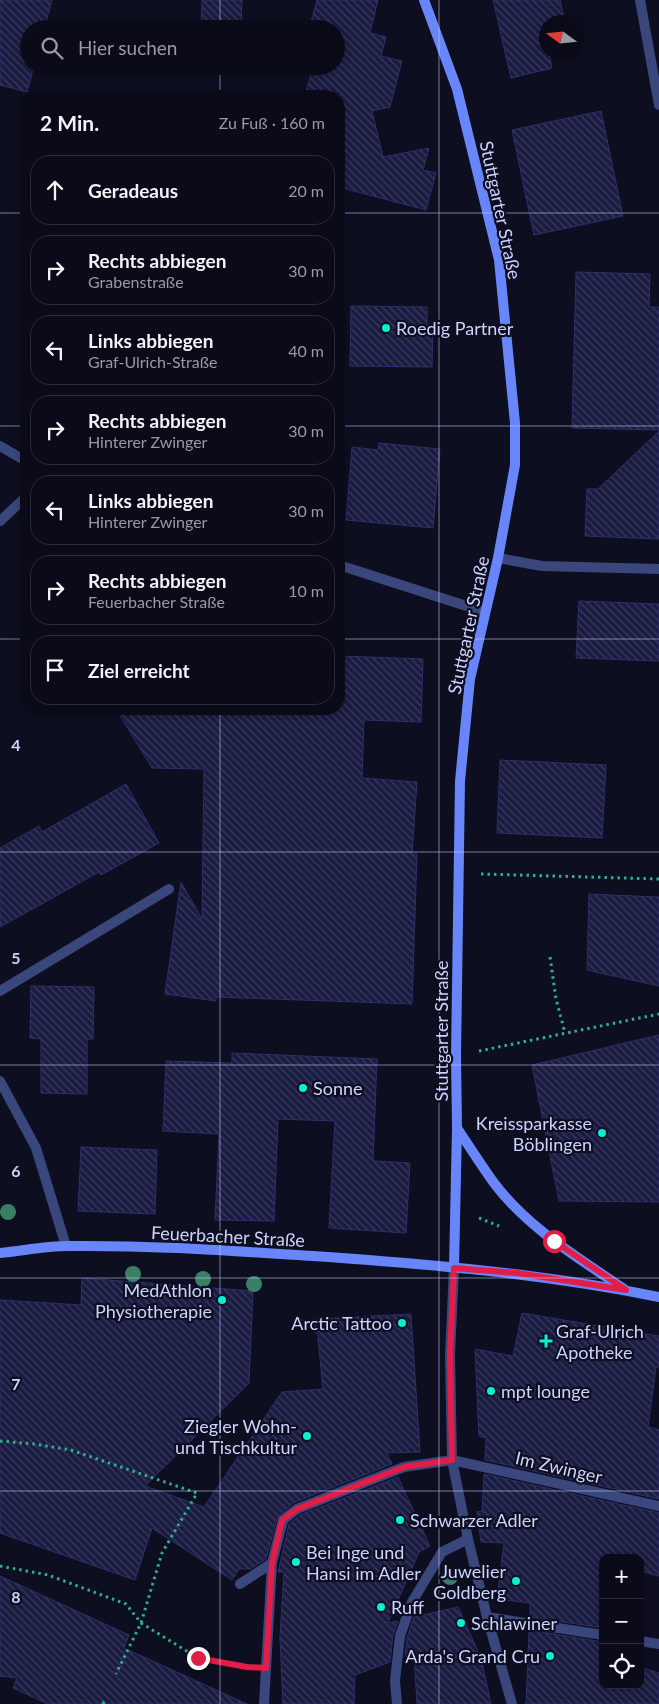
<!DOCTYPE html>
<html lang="de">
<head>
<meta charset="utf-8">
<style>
	:root { --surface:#0a0a18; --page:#181825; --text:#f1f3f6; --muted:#999aa2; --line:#2a2b37 }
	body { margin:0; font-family:Lato,sans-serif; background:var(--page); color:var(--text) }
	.controls { position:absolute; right:15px; bottom:15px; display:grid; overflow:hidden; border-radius:10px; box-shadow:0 2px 8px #0003 }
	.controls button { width:45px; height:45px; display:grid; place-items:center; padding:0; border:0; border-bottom:1px solid var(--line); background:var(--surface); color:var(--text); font:25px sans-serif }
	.compass { position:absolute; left:539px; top:15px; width:45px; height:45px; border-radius:50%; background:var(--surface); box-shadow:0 2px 8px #0003; rotate:285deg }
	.stop { position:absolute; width:15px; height:15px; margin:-11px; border:4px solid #e11d48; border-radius:50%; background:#fff }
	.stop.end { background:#e11d48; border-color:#fff; box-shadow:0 1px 5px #0008 }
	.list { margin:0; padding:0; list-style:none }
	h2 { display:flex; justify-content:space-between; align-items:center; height:65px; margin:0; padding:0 20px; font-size:21px }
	h2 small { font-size:16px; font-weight:400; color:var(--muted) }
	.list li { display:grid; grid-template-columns:32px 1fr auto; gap:15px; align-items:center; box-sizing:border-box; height:70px; margin:0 10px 10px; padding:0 10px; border:1px solid var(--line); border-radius:20px }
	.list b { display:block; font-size:19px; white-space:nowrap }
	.list p { margin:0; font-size:16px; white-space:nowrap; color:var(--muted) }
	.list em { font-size:16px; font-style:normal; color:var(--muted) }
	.icon { flex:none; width:28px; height:28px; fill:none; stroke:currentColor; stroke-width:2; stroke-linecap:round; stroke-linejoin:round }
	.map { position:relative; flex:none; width:659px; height:1704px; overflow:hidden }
	.search { position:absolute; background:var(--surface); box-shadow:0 2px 8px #0003; left:20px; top:20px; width:325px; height:55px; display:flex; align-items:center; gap:12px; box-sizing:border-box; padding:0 18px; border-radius:28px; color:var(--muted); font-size:19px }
	.panel { position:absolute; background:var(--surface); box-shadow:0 2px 8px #0003; left:20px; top:90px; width:325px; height:625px; border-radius:20px }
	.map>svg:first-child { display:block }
	.building { fill:url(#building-back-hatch); stroke:#2d2f6b }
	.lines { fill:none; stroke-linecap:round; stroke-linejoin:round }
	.path { stroke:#31ae8a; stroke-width:3; stroke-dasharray:2.5 4; stroke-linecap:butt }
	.lane { stroke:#3a477d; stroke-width:10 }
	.street { stroke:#3a477d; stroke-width:10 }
	.secondary { stroke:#6886fa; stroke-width:10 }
	.tree { fill:#387f65 }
	.route { stroke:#e11d48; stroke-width:6 }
	.grid { fill:none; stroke:#ced3fe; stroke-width:1; stroke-opacity:0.55 }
	.poi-dot { fill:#07f0d2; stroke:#0d0e20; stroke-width:2 }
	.labels { text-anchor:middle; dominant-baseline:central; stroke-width:4.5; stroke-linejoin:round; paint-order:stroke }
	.street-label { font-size:18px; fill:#ced3fe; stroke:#0d0e20 }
	.poi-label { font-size:18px; fill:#ced3fe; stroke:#0d0e20; text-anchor:start }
	.grid-label { font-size:16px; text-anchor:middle; font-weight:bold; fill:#ced3fe; stroke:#0d0e20; stroke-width:4.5; stroke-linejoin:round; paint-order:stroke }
</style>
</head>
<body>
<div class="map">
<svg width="659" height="1704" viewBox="0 0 659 1704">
	<defs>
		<pattern id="building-back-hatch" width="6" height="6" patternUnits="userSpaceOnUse" patternTransform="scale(1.25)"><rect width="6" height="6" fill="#1a1b40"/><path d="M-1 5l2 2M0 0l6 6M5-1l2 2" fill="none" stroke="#3a3b5d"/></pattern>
	</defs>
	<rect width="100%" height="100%" fill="#0d0e20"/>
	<!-- building -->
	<g class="building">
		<path d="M0,0h52l-8,29h-15v37h5l-7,26 -27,-7z"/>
		<path d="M202,0h40l-1,29h-40z"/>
		<path d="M317,0h61l-8,33 16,4 -5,19 21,5 -12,46 -18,4 11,46 46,-9 -6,22 13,3 -10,37 -87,-23v-91h-34l8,-30h23v-37h-27z"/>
		<path d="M493,0h67l5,22h-19v30h10l-7,2 3,14 -41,10z"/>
		<path d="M601,111l22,105 -89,19 -22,-105z"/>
		<path d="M576,272l74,2 -1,33h10v123l-87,-2z"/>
		<path d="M351,306l76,1v18h6l-1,42 -82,-1z"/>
		<path d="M659,431v108l-74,-3 2,-47h11z"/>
		<path d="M379,443l61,6 -7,79 -87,-8 6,-73 26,3z"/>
		<path d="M579,601l80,3v57l-83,-3z"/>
		<path d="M339,656l84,3 -2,63 -57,-2 -2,58 55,4 -5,72h5l-5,150 -196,-7v4l-51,-7 16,-112 21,37 2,-150 -52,-1 -36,-59h223z"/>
		<path d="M500,760l106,5 -4,73 -105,-5z"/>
		<path d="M126,784l33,59 -58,32 -2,-3 -99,55v-79l39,-22 3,6z"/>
		<path d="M589,894l70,3v89l-72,-16z"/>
		<path d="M31,986l63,1 -1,52h-6v55l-46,-1v-54l-11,-1z"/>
		<path d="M659,1035v167l-100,-1 -27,-136z"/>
		<path d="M232,1053l145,6 -4,102 37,2 -4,70 -77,-5 6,-107 -57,-2 -4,102 -59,-1 4,-86 -56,-3 3,-70 66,2z"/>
		<path d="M81,1147l76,3 -2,64 -77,-3z"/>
		<path d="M82,1278l171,13 -4,92 -104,103 59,21 78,-115 41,-3 -5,-51 1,-2 -18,-16 110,-6 9,138 -33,1 5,11 -99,39 -16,15 -11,41 -16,10h-11l-7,11 -80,-52 -17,52 -135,-47v-233l81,5z"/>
		<path d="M522,1313l137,23v31h-3l-8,60 11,3v69l-174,-39 1,-22 -7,-2 -4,-87 38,7z"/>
		<path d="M484,1474l175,39v63l-19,-5v-13h-37v70l-73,-11v-14l-33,-4 7,-56 -23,-1 -4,-31 5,1z"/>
		<path d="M398,1477l32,69 -11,6 -31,71 10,-2 -5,14 -3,27 -35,13 -1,29h-71l-3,-67 4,-65h-6l11,-48 11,-9z"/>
		<path d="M0,1576l129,59 -5,13 123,56h-199l-35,-16 4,-10 -17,-2z"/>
		<path d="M458,1607l23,51 10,46h-74l-3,-50 -9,3 2,-19 7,-21z"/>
		<path d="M529,1630l74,12v43h37v-18l19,6v31h-133z"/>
	</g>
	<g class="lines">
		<!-- path -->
		<g class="path">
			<path d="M481,874l178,5"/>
			<path d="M550,957l6,42 9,34"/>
			<path d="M479,1051l180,-37"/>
			<path d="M479,1218l20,8"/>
			<path d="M0,1441l34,3 37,6 126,43 -35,60 -21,70 -25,51"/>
			<path d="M0,1566l48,9 78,29 15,19 57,35 45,8"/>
			<path d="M103,1704l2,-5"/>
		</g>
		<!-- lane -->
		<path class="lane" d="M240,1584l32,-21"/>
		<!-- street -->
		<g class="street">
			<path d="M640,0l19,105"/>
			<path d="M0,446l26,15"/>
			<path d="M0,521l26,-24"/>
			<path d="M498,558l44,8 117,3"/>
			<path d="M339,565l146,47"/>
			<path d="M0,991l169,-102"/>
			<path d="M0,1081l36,67 30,98"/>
			<path d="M454,1268l-4,87 2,105 16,79 19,78 25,87"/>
			<path d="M487,1617l116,18"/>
			<path d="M640,1641l19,3"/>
			<path d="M264,1704l8,-141 11,-43 14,-11 107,-42 48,-7 207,46"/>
			<path d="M397,1704l-2,-23 5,-45 12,-34 30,-50 26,-13"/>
		</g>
		<!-- secondary -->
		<g class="secondary">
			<path d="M424,0l33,89 42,171 16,163v42l-17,93 -28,121 -10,102 -4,275 1,72 -3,140"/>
			<path d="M457,1128c12,18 24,37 37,55 34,45 83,74 130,106"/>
			<path d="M0,1253c22,-2 45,-7 68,-7 82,-1 164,5 245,10 116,8 232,18 346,41"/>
		</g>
	</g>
	<!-- trees -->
	<g class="tree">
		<circle cx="8" cy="1212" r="8"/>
		<circle cx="133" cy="1274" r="8"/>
		<circle cx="203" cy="1279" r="8"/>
		<circle cx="254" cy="1284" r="8"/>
		<circle cx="450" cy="1577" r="8"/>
	</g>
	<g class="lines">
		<!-- route -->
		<path class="route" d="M198,1658l49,9 19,1 6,-105 10,-43 15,-11 107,-42 48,-7 -2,-105 4,-87 63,5 109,17 -72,-49"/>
	</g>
	<!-- grid -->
	<path class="grid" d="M220,0v29M439,0v1704M220,66v30M0,213h26M339,213h320M0,426h26M339,426h320M0,639h26M339,639h320M220,709v995M0,852h659M0,1065h659M0,1278h659M0,1491h659"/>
	<!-- markers -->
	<g class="poi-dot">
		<circle cx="386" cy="328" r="5"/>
		<circle cx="303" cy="1088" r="5"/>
		<circle cx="602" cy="1133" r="5"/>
		<circle cx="222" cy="1300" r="5"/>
		<circle cx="402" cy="1323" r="5"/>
		<path d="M543.5 1333.5h5v5h5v5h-5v5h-5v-5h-5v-5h5z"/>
		<circle cx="491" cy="1391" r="5"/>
		<circle cx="307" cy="1436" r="5"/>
		<circle cx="400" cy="1520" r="5"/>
		<circle cx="296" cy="1562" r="5"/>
		<circle cx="516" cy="1581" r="5"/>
		<circle cx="381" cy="1607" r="5"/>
		<circle cx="461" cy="1623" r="5"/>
		<circle cx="550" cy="1656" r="5"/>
	</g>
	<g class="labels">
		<!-- street labels -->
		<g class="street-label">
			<text transform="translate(501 210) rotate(78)">Stuttgarter Straße</text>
			<text transform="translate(468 625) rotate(-78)">Stuttgarter Straße</text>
			<text transform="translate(441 1031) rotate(-90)">Stuttgarter Straße</text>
			<text transform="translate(228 1236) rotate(3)">Feuerbacher Straße</text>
			<text transform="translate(559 1467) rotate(13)">Im Zwinger</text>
		</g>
		<!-- poi labels -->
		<g class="poi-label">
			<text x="396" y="328">Roedig Partner</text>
			<text x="313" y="1088">Sonne</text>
			<text x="592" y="1123" text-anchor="end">Kreissparkasse<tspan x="592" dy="21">Böblingen</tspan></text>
			<text x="212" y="1290" text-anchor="end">MedAthlon<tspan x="212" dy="21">Physiotherapie</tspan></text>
			<text x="392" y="1323" text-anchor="end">Arctic Tattoo</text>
			<text x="556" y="1331">Graf-Ulrich<tspan x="556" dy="21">Apotheke</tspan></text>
			<text x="501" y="1391">mpt lounge</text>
			<text x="297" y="1426" text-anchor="end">Ziegler Wohn-<tspan x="297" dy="21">und Tischkultur</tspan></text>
			<text x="410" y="1520">Schwarzer Adler</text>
			<text x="306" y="1552">Bei Inge und<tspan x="306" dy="21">Hansi im Adler</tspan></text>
			<text x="506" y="1571" text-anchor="end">Juwelier<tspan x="506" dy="21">Goldberg</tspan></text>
			<text x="391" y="1607">Ruff</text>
			<text x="471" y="1623">Schlawiner</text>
			<text x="540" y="1656" text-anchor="end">Arda's Grand Cru</text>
		</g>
	</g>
	<g class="grid-label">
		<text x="16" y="751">4</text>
		<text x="16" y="964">5</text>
		<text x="16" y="1177">6</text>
		<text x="16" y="1390">7</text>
		<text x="16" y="1603">8</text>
	</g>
</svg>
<div class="controls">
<button>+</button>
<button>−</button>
<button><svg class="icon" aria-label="locate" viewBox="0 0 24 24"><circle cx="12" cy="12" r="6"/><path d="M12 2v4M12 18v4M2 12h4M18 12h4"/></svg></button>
</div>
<svg class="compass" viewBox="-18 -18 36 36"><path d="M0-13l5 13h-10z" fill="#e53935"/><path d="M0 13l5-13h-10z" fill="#999aa2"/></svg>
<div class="stop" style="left:554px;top:1241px"></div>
<div class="stop end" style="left:198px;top:1658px"></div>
<div class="search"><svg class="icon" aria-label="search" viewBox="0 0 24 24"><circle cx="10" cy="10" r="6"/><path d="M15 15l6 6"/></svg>Hier suchen</div>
<section class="panel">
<h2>2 Min.<small>Zu Fuß · 160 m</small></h2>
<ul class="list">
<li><svg class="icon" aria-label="ahead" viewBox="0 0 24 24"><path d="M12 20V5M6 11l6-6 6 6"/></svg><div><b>Geradeaus</b></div><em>20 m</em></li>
<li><svg class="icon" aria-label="right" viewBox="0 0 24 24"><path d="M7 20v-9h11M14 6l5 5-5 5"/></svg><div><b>Rechts abbiegen</b><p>Grabenstraße</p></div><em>30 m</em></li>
<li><svg class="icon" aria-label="left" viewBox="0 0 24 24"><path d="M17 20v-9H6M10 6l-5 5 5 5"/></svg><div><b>Links abbiegen</b><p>Graf-Ulrich-Straße</p></div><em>40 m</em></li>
<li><svg class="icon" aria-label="right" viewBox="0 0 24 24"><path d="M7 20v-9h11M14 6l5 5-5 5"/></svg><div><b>Rechts abbiegen</b><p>Hinterer Zwinger</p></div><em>30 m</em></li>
<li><svg class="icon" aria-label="left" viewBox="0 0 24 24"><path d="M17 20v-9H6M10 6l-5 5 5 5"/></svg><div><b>Links abbiegen</b><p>Hinterer Zwinger</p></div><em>30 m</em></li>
<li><svg class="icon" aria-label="right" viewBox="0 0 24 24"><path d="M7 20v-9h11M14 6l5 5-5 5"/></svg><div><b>Rechts abbiegen</b><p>Feuerbacher Straße</p></div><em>10 m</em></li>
<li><svg class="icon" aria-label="arrive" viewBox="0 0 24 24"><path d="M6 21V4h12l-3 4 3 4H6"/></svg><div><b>Ziel erreicht</b></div></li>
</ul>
</section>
</div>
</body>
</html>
